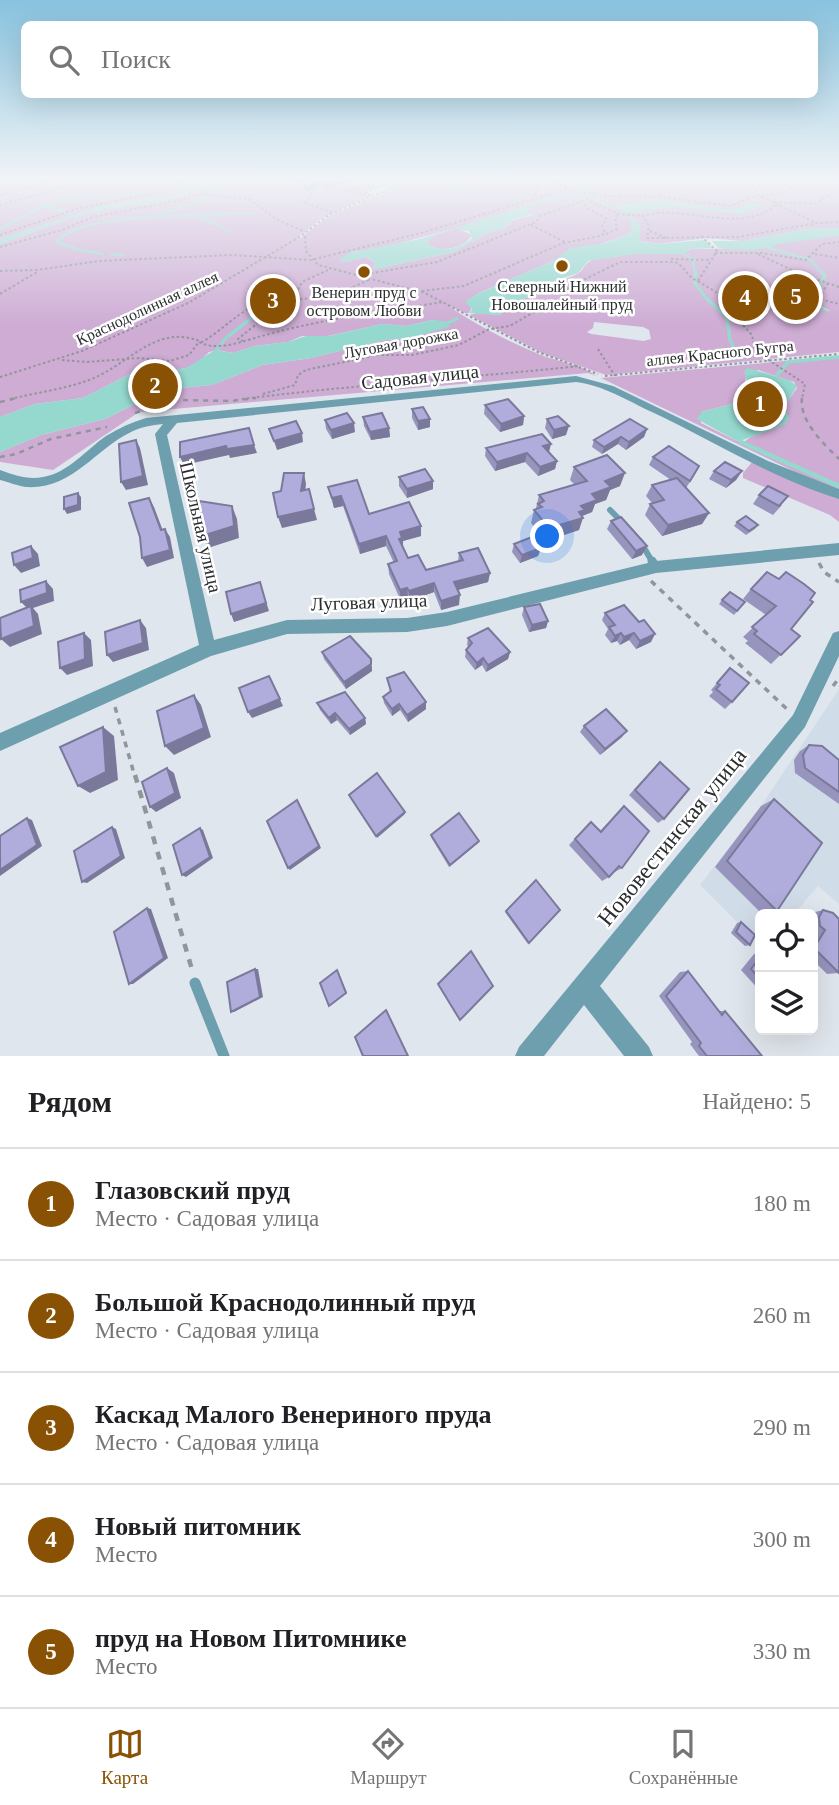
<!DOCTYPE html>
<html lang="ru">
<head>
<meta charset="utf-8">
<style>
	:root { --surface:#fff; --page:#f6f6f6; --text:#202124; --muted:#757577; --line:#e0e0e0; --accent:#895103 }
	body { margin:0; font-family:"Times New Roman",serif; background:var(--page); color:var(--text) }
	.controls { position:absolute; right:21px; bottom:21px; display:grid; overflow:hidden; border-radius:10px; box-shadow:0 7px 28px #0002 }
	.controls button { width:63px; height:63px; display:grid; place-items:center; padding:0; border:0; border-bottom:2px solid var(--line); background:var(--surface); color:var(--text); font:35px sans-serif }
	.you { position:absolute; left:548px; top:537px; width:24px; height:24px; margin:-18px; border:5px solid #fff; border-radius:50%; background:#1a73e8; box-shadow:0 0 0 10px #1a73e833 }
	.badge { display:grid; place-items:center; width:46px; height:46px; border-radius:50%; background:var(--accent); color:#fff; font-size:23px; font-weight:700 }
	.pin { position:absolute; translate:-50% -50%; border:4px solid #fff; box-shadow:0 2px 7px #0006 }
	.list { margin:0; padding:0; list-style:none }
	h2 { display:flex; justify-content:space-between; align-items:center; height:91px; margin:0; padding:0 28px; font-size:30px }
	h2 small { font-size:23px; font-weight:400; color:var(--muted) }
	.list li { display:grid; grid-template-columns:46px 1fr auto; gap:21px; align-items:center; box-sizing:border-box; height:112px; padding:0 28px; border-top:2px solid var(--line) }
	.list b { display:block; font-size:26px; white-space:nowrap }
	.list p { margin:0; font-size:23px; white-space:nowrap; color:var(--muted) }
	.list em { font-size:23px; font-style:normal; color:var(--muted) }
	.icon { flex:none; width:38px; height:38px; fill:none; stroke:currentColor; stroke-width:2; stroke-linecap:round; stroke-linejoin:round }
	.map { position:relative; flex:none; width:839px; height:1056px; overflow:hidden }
	.search { position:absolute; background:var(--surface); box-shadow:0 7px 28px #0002; left:21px; right:21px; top:21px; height:77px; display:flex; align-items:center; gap:18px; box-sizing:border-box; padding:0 24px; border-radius:10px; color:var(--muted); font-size:26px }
	.sheet { height:651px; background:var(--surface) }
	nav { display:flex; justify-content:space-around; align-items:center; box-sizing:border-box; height:98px; border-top:2px solid var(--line); background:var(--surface); font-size:19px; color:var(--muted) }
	nav a { display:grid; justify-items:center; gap:4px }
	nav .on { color:var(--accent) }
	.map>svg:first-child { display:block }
	.built { fill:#d1dce9 }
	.green { fill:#ceacd4; fill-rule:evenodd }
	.water { fill:#95d8ce; fill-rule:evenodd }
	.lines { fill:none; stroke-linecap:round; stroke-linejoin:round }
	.stream-far2 { stroke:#95d8ce; stroke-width:2.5 }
	.stream-far1 { stroke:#95d8ce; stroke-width:3.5 }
	.stream { stroke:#95d8ce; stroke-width:4.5 }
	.path-far3 { stroke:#92969c; stroke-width:2; stroke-dasharray:2.5 2.5; stroke-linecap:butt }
	.path-far2 { stroke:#92969c; stroke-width:2.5; stroke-dasharray:5 5; stroke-linecap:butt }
	.path-far1 { stroke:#92969c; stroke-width:3.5; stroke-dasharray:6 6; stroke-linecap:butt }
	.path { stroke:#92969c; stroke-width:4.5; stroke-dasharray:8 8; stroke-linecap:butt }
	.service-far2 { stroke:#6d9fae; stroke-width:6 }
	.service-far1 { stroke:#6d9fae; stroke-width:9 }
	.service { stroke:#6d9fae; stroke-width:11 }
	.minor { fill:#6d9fae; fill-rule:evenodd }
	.wall { fill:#9795be }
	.shaded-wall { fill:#7b799b }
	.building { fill:#b0addd; stroke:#7b799b; stroke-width:2 }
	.poi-dot { fill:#895103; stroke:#fff; stroke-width:2.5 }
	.labels { text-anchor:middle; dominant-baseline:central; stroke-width:5; stroke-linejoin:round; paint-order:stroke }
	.far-poi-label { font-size:16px; fill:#2b2d30; stroke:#fff }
	.far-street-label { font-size:16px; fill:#2b2d30; stroke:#fff }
	.street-label { font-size:19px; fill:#2b2d30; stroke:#fff }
	.near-street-label { font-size:23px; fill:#2b2d30; stroke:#fff }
</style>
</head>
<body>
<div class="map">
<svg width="839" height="1056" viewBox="0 0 839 1056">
	<rect width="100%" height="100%" fill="#e0e6ed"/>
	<!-- built -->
	<path class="built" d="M839,689v215l-21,-18 -24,28h-34v31l-60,-60 61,-79z"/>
	<!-- green -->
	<g class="green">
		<path d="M0,178h204l-24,17 -78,11 -102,33z"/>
		<path d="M211,178h189l-20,8 -7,-1 3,3 -13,5 8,3 -49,22 -25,20 2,1 30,-23 58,-24 19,-14h433v50l-32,1 -64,12 -37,-3 -47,6 -19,-3 -7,-17 -2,8 -7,4 -69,24 -76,33 -10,20h-4l-16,-7c28,20 61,36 92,49 18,7 42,10 55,21l-8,-3 -449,39 -86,58 -53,-8v-10l41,-17 64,-16 42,-21 32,-10 33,-3 50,-20 49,-7 74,-18 25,-2 40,-12 -17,-6 -27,6 -24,-2 -54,12h-26l-14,6 -33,4 -22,7 -16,-3 -8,2 -9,9 -14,7 -22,4 -28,-1 -53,27 -48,6 -35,13v-173c31,-10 61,-24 93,-32 40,-11 85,-3 118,-34zM523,207l10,8 -20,5 -8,8 -20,6 -31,18 -79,17 -3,-1 4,-5 -9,-6 -24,5 9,-10 29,-4 68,-18 -16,6 -6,7c12,11 37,6 45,-8l-15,-7z"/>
		<path d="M824,236h15v116l-233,23 -64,-22 -73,-38 8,-2 22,2c23,-17 49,-29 76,-40 12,-5 6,-14 25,-17 11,-1 21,-2 32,-4 21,-3 39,4 59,-5l78,-1 7,-4zM818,282l4,5 -9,6 -1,8 18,10 -36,-5 -13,-7zM594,322l49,5 6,3 2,9 -7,2 -53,-7 -4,-2 6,-4z"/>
		<path d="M839,356v133l-35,-13 -203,-98zM758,370l36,12 3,6 -12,17v7l-41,30 -7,-1 -36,-18v-11l42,-11 3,-26z"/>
		<path d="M753,461l86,36v25l-9,-7 -87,-37v-5z"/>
	</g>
	<!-- water -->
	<g class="water">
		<path d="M204,178h7c-33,31 -78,23 -118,34 -32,8 -62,22 -93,32v-5l102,-33 78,-11z"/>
		<path d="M656,200l77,10 22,-7 10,1 -23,10 -68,-7 -47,6 -17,-7z"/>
		<path d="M523,207l11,7 -21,5 -8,9 -20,6 -31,18 -79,17 -3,-1 4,-5 -8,-6 -25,5 -5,-2 11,-7 71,-14zM456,229l13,2 3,7c-11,11 -33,16 -45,5l6,-7z"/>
		<path d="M628,216l5,1 8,9 -2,14 3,2 19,2 44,-4 8,8 -24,1 -6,5h-51l-44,7 -10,12 -18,6 -15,14 -18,4 -28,18 -29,-2 2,-4 -7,-7 10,-7 78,-34 18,-13 35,-5 18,-7 7,-4 2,-6z"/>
		<path d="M839,228v8l-63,8c-13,9 -43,6 -58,4l-6,-7h31l64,-12z"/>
		<path d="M821,282l2,5 -10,6 -1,8 18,11 -40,-7 -9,-7 3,-7z"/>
		<path d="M433,320l16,2v5l-39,11 -25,2 -74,18 -49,7 -50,20 -33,3 -32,10 -42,21 -64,16 -41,17v-35l35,-13 48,-6 53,-27 28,1 22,-4 29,-18 18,3 22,-7 33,-4 18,-6h23l53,-12 24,2z"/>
		<path d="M748,368l41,12 8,6 -13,22 5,9 -2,6c-5,3 -46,19 -50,18l-40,-22 4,-7 42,-11 4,-20 -3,-10z"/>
	</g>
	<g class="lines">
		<!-- stream-far2 -->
		<g class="stream-far2">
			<path d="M451,179h-10l23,12 54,9"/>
			<path d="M204,184l6,1"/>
			<path d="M587,191l6,-13"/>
			<path d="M594,200l16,6"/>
			<path d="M44,206l20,6"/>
			<path d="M525,207l39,-13 25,4"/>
			<path d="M95,211l4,3"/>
			<path d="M68,213l4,2"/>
			<path d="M162,213l40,-12 18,-15 -6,-1"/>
			<path d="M200,218l22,9"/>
			<path d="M0,229l48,-25 34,-7 56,-3"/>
			<path d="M226,230l3,2"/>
			<path d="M769,248l42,12 13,15"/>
			<path d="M103,254l-24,-4 -22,-8c22,-31 155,-26 195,-29"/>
			<path d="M683,254l10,5 2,16"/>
			<path d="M111,255h13"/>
		</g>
		<!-- stream-far1 -->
		<g class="stream-far1">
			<path d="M695,279l1,-6"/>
			<path d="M694,282l12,16 21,19 3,23 9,18"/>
			<path d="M821,282l4,-6 -2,-3"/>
			<path d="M445,324l12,-5"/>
			<path d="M213,354l13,-16 41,-32"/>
			<path d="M777,375l11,-13 51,-5"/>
		</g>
		<!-- stream -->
		<path class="stream" d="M741,442l98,44"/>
		<!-- path-far3 -->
		<g class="path-far3">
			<path d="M173,178l12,2"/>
			<path d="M358,178l19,9"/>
			<path d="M541,178l27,9"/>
			<path d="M746,178l14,18 54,26"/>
			<path d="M0,182l18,-4"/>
			<path d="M314,185l2,3 -12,15 28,9"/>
			<path d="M348,189l-2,1 28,6"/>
			<path d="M352,190l7,-2 -5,-1"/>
			<path d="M365,193l36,-15"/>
			<path d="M199,194l50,5 27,20 29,13"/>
			<path d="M0,195l66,-17"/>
			<path d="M535,195l4,-17"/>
			<path d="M590,201l29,13 24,2"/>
			<path d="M774,202l40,2 25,-15"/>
			<path d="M0,205l100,-27"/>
			<path d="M776,205c-39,31 -89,-2 -133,11l6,10 -2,12 91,-1 79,-14 22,-1"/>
			<path d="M531,225l34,17"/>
			<path d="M650,231l16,7"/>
			<path d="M606,234l11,-5 -2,-12 3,-2"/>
			<path d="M0,235l76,-26 79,-16 37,-15"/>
			<path d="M305,236l1,15 12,14 107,28 113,59 60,22"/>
			<path d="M0,247l62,-17 31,-13 93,-18 13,-5 23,-16"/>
			<path d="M715,253h46l45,7 16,-16 17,-2"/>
			<path d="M758,254l40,19 41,14"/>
			<path d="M815,254l24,4"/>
			<path d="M671,259l39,1"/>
			<path d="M0,271l37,-1 62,-9 133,-6 79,5 110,-27 146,-44 39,7 55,1 70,9 20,-9 31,-4 24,-15"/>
			<path d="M361,275l76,-13 99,-40 4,-6 52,-18 6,-20"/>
			<path d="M698,281l29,18 13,23 12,13 3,16 50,33 -3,15"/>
			<path d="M828,283l-9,16 20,5"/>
			<path d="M422,291l42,-5 99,-43 37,-7 5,-3 -3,-7 5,-7 -20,-11 -3,-6"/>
			<path d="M0,294l37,-22"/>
			<path d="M288,300l7,-4 7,-14 26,-12"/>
			<path d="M285,301l51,-6 35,-16"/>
			<path d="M598,349l17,27"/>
			<path d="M62,360l25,2 52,-4 31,3 19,-6 10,-13c18,10 44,-1 63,-6 59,-17 120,-24 181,-34"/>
			<path d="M605,376l234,-22"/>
			<path d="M0,377l82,-26 106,-48 113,-67 26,-20 60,-26 17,-12"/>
			<path d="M263,394l32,-9 3,-10 8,-5 72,-15h34l47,-10 30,-16 21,-3 29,-17 19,-4 11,-18 51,-25h55c10,5 12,15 23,19l19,-30 -16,-15"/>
			<path d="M10,399c26,-6 54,-10 79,-19 39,-14 67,-58 113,-38 28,-16 48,-46 83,-41l-47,38 5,2"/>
			<path d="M242,399c112,-14 225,-21 337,-33"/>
		</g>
		<!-- path-far2 -->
		<g class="path-far2">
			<path d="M802,398c-3,23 22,46 37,61"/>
			<path d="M0,402l17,-4"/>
			<path d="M135,413l44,-13 51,1 26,-3"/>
			<path d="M0,457l16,-3 35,-15 56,-12"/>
		</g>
		<!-- path-far1 -->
		<g class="path-far1">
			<path d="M819,563l5,9 15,10"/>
			<path d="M651,581l138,130"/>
			<path d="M833,686l6,-8"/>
			<path d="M115,707l20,70"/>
		</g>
		<!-- path -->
		<path class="path" d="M135,775l58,198"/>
		<!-- service-far2 -->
		<g class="service-far2">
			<path d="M610,510l15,15"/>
			<path d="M640,541l13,22"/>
		</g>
		<!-- service-far1 -->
		<path class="service-far1" d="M652,561l4,6"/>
		<!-- service -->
		<path class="service" d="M195,983l29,73"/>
		<!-- minor -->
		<g class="minor">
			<path d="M576,376l37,10 155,75 71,28v10c-66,-20 -125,-58 -187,-87 -24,-11 -49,-27 -76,-30l-399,41 -10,12 47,205 73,-20 120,-2 40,-6 209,-51 183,-18v12l-183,18 -209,53 -40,6 -120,2 -76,22 -211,95v-18l199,-88 -44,-211 8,-10c-11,1 -22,3 -32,8 -37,18 -59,58 -105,55 -8,-1 -18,-5 -26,-7v-10c14,5 28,10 43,7 25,-4 43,-27 63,-41 13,-8 26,-14 40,-18z"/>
			<path d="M839,631v25l-34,71 -205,259 49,61 4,9h-29l-40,-51 -40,51h-29l4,-9 274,-332 40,-82z"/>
		</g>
	</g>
	<!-- wall -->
	<g class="wall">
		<path d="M291,178h68v2l-33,8 -7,-3 -12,6z"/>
		<path d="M485,405l39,11 -1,9 -23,7 -16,-18z"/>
		<path d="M412,409l18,18 -12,3 -6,-12z"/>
		<path d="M363,417l26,11 1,9 -19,3 -7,-14z"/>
		<path d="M547,419l19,16 -14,4 -7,-11z"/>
		<path d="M325,420l30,12 -23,7 -6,-10z"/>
		<path d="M647,429l-3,8 -18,13 -8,-6 -16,10 -10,-7 2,-7z"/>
		<path d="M486,448l63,4 8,9 -2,8 -17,7 -13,-14 -30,9 -10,-15z"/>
		<path d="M653,457l42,17 -9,14 23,25 -7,11 -40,12 -17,-21 5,-11 2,-1 -6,-7 6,-11 19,-5 -22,-15z"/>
		<path d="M574,467l46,19 -10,4 -4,10 -11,4 -3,8 -10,4 -3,14 -33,11 -15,-18 3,-13 3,-1 -1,-1 3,-13 36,-10 -5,-5z"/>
		<path d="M714,471h28l-6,9 -10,8 -17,-9z"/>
		<path d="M399,477l34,4v8l-26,9 -8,-12z"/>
		<path d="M328,487l41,27 52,12v10l-18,5v6l5,11 18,12 32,-8 1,-9 31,20 -2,9 -30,8 1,15 -18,5 -7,-18 -25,9 -1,-4 -8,2 -11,-25 -1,-10 6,-1 -8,-17 -26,8 -17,-48 -9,2z"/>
		<path d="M759,495l23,10 -9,10 -20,-11z"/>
		<path d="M611,521l31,34 -10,4 -25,-30z"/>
		<path d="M737,522l21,3 -3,4 -9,6 -12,-9z"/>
		<path d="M514,544l27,4 -3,8 -18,7 -8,-11z"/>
		<path d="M751,589l59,11 -19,29 9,7 -29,28 -26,-21 3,-2 -5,-4 23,-22 -23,-16z"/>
		<path d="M722,600l23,2 -11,13 -15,-11z"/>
		<path d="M524,607l24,14 -2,7 -17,4 -7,-17z"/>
		<path d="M605,613l46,29 -15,7 -7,-9 -9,5 -3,-4 -6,2 -6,-8 3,-6 -6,-9z"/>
		<path d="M468,638l42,14 -2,7 -22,13 -4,-7 -7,5 -10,-13 1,-7 3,-3 -2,-2z"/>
		<path d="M322,652l50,14v5l-26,18 -22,-30z"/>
		<path d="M730,668l2,34 -7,7 -16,-13 4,-4 -2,-2z"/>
		<path d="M387,678l39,31 -18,13 -8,-12 -8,6 -8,-13 -1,-6 7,-5z"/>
		<path d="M317,703l48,15 1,6 -16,11 -13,-15 -6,4 -11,-14z"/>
		<path d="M584,726l38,11 -22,18 -20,-23z"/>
		<path d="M809,745l30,15v44l-44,-31 -1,-13 6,-9z"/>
		<path d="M660,762l4,57 -6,4 -29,-28z"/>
		<path d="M774,799l3,112 -15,3 -47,-47 46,-61z"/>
		<path d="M624,806l-2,62 -9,5 -4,4 -7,4 -33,-36 22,-23 9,9z"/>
		<path d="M431,835l47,8 -29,24 -18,-30z"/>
		<path d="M536,880l-7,63 -1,1 -23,-32z"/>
		<path d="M823,910l16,63 -12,1 -14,-14v-46h-3l1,-1z"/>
		<path d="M741,922l9,23 -5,1 -14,-13 6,-10z"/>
		<path d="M760,953v38l-19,-21 13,-16z"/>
		<path d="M688,971l31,40h6l37,45h-63l-9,-12 2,-2 -33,-46 21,-24z"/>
	</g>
	<!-- shaded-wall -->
	<g class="shaded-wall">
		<path d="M351,178h8v2l-33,8v-3z"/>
		<path d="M319,182v3l-12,6v-4z"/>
		<path d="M524,416l-1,9 -23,7 1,-8z"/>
		<path d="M430,419v8l-12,3v-9z"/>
		<path d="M354,423l1,9 -23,7 -1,-9z"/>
		<path d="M569,426l-3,9 -14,4 2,-9z"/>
		<path d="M389,428l1,9 -19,3 -1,-8z"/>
		<path d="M647,429l-3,8 -18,13 3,-8z"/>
		<path d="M302,433l1,9 -26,8 -3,-9z"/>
		<path d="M621,437l-3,7 -16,10 2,-7z"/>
		<path d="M136,440l4,8 8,37 -22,5 -5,-8z"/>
		<path d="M551,444l-2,8 -6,-6z"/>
		<path d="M254,445l3,8 -27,5 -1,-3 -45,10 -4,-8 46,-11z"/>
		<path d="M527,453l-2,9 -30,9 2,-9z"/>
		<path d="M557,461l-2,8 -17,7 2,-9z"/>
		<path d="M742,471l-6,9 -10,8 5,-8z"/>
		<path d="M304,473l2,11 -2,18 -3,-11z"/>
		<path d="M625,473l-5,13 -10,4 -4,10 -11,4 -3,8 -10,4 1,2 -4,12 -33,11 3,-13 32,-22 24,-25z"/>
		<path d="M433,481v8l-26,9v-9z"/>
		<path d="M78,493l3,4v13l-14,4 -3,-5z"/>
		<path d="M341,496l2,10 -9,2 -2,-10z"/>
		<path d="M149,498l5,9 12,32 -5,-9z"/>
		<path d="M232,506l5,13 2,19 -31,10 -6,-12z"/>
		<path d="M314,509l3,11 -35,8 -4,-11z"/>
		<path d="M709,513l-7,11 -40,12 6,-11z"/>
		<path d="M421,526v10l-18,5v7l-4,-9 1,-7z"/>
		<path d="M165,529l5,8 4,21 -27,9 -5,-9z"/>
		<path d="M386,536v10l-26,8 -1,-10z"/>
		<path d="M31,546l7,8 2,12 -19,7 -7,-8z"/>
		<path d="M647,546l-5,9 -10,4 4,-8z"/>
		<path d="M541,548l-3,8 -18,7 2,-8z"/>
		<path d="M490,573l-2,9 -34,9v-9z"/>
		<path d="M46,581l7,8 1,12 -21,7 5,6 4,20 -32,13 -9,-8 28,-29 -8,-8z"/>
		<path d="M260,582l9,29 -35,11 -3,-8z"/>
		<path d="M434,583v9l-25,9v-10z"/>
		<path d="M407,588l1,9 -8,2v-9z"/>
		<path d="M460,595l-1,10 -18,5v-9z"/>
		<path d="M140,620l6,8 3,22 -36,12 -6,-7z"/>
		<path d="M548,621l-2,7 -17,4 3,-7z"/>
		<path d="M84,633l7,7 2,26 -26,9 -7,-7z"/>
		<path d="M621,633l-4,8 -6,2 4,-7z"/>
		<path d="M634,633l-5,7 -9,5 4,-8z"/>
		<path d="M655,634l-4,8 -15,7 4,-8z"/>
		<path d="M510,652l-2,7 -22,13 2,-7z"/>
		<path d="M483,658l-1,7 -7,5 2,-7z"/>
		<path d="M371,659l1,12 -26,18 -2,-7z"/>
		<path d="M269,676l14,30 -31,12 -4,-6z"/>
		<path d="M194,695l7,10 10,32 -37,18 -9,-9z"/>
		<path d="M426,702v7l-18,13 -1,-7z"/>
		<path d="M399,704l1,6 -8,6v-7z"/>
		<path d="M335,713l2,7 -6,4 -2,-6z"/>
		<path d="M365,718l1,6 -16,11 -1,-6z"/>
		<path d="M103,727l11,9 4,44 -28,13 -12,-7z"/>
		<path d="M627,731l-5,6 -22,18 5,-6z"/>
		<path d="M167,768l7,5 7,25 -25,14 -6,-5z"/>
		<path d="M299,803l22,45 -31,22 -2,-2z"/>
		<path d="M405,812v2l-28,24 -1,-2z"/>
		<path d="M27,818l5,2 10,26 -42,30v-6z"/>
		<path d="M112,827l4,2 9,29 -38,25 -5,-1z"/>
		<path d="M200,828l3,2 10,28 -27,19 -4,-2z"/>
		<path d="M479,841l-1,2 -29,24 1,-2z"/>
		<path d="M147,908l4,1 17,49 -35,26h-4z"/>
		<path d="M255,969h3l5,28 -29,15h-3z"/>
		<path d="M337,970l1,1 9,22 -18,13z"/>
	</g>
	<!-- building -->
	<g class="building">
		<path d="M295,178h56l-25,7 -7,-3 -12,5z"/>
		<path d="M508,399l16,17 -23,8 -16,-19z"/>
		<path d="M423,407l7,12 -12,2 -6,-12z"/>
		<path d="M347,413l7,10 -23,7 -6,-10z"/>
		<path d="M382,413l7,15 -19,4 -7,-15z"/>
		<path d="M558,416l11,10 -15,4 -7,-11z"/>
		<path d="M630,419l17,10 -18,13 -8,-5 -17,10 -10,-7z"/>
		<path d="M296,421l6,12 -28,8 -5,-12z"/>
		<path d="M249,428l5,17 -27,4 -1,-3 -46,11v-15z"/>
		<path d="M542,434l9,10 -8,2 14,15 -17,6 -13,-14 -30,9 -11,-14z"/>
		<path d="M136,440l7,36 -22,6 -2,-38z"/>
		<path d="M669,446l30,20 -9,15 -37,-24z"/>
		<path d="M607,455l18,18 -20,8 6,6 -19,7 5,6 -16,6 4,4 -6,2 4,6 -34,10 -15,-18 8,-3 -4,-3 6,-3 -5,-6 48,-14 -13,-14z"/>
		<path d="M725,462l17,9 -11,9 -17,-9z"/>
		<path d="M425,469l8,12 -26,8 -8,-12z"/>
		<path d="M284,473h20l-3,18 8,-2 5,20 -36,8 -5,-24 8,-2z"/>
		<path d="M677,478l32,35 -41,12 -18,-21 14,-4 -12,-15z"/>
		<path d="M357,480l12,34 40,-12 12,24 -21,6 2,6 -3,1 9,19 10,-3 8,15 37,-10 -4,-7 19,-5 12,25 -36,9 6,13 -19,6 -7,-18 -25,8 -2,-3 -7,2 -12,-26 9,-3 -11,-25 -27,8 -18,-48 -9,2 -4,-11z"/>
		<path d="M768,486l20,10 -9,10 -20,-11z"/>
		<path d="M78,493v12l-14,4v-12z"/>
		<path d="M149,498l12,32 4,-1 5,21 -28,8 -2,-21 -11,-34z"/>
		<path d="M199,501l33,5 2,20 -32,10z"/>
		<path d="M746,516l12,9 -9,6 -12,-9z"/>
		<path d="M621,517l26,29 -11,5 -25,-30z"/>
		<path d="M532,537l9,11 -19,7 -8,-11z"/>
		<path d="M31,546l2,12 -19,7 -2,-12z"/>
		<path d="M767,572l12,7 7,-7 18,12 11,9 -5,7 3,2 -22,27 9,7 -19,19 -27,-21 3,-3 -5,-4 24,-21 -25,-17z"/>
		<path d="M46,581l1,12 -26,9 -1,-12z"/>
		<path d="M260,582l6,21 -35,11 -5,-22z"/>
		<path d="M730,592l15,10 -8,9 -15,-11z"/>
		<path d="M540,604l8,17 -16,4 -8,-18z"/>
		<path d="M624,605l15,17 5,-2 11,14 -15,7 -6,-8 -10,4 -3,-4 -6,3 -6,-9 6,-2 -10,-12z"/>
		<path d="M31,606l3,20 -33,13 -1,-21z"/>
		<path d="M140,620l3,23 -36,12 -2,-23z"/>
		<path d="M488,628l22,24 -22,13 -5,-7 -6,5 -11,-13 6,-7 -4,-5z"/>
		<path d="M84,633l1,26 -25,9 -2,-26z"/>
		<path d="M350,636l21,23v5l-27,18 -22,-30z"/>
		<path d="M730,668l19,15 -17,19 -16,-13 4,-4 -3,-2z"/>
		<path d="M404,672l22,30 -19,13 -8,-11 -7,5 -9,-12 8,-6 -4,-13z"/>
		<path d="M269,676l11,23 -32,13 -9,-24z"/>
		<path d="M345,692l20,26 -16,11 -14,-16 -6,5 -12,-15z"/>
		<path d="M194,695l10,33 -39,18 -8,-35z"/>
		<path d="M606,709l21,22 -22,18 -21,-23z"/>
		<path d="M103,727l3,45 -28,14 -18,-39z"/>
		<path d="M809,745l13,1 17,14v32l-34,-24 -2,-13z"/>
		<path d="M660,762l29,27 -25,30 -29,-29z"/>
		<path d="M167,768l8,25 -25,14 -8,-25z"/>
		<path d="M377,773l28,39 -29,24 -27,-41z"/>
		<path d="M774,799l48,44 -45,68 -50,-50z"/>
		<path d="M297,800l22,46 -31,22 -21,-47z"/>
		<path d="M624,806l25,25 -27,37 -3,-2 -10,11 -34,-38 16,-17 10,10z"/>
		<path d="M459,813l20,28 -29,24 -19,-30z"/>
		<path d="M27,818l10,27 -37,25v-34z"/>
		<path d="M112,827l9,29 -39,26 -8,-31z"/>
		<path d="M200,828l10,29 -28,18 -9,-30z"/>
		<path d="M536,880l24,30 -31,33 -23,-32z"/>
		<path d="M147,908l17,50 -35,26 -15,-52z"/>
		<path d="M823,910l10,3 6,6v54l-25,-25 11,-18 -5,-4 -1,-9z"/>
		<path d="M741,922l14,13 -5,10 -14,-13z"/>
		<path d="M471,951l22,35 -33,34 -22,-36z"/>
		<path d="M760,957v22l-9,-10z"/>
		<path d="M255,969l5,28 -29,15 -4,-30z"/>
		<path d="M337,970l9,23 -17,13 -9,-23z"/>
		<path d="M688,971l34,44 3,-4 37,45h-55l-8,-10 2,-3 -35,-47z"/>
		<path d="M386,1010l22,46h-45l-8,-19z"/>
	</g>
	<!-- sky -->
	<linearGradient id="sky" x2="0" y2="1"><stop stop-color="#87c2de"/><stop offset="0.55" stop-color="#f1f4f7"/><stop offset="1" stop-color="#f1f4f7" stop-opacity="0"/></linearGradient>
	<rect width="839" height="326" fill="url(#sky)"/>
	<!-- markers -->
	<g class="poi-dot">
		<circle cx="562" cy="266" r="7"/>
		<circle cx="364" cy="272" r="7"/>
	</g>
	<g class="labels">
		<!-- far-poi labels -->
		<g class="far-poi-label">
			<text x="562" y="286">Северный Нижний<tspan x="562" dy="18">Новошалейный пруд</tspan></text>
			<text x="364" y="292">Венерин пруд с<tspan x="364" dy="18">островом Любви</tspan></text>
		</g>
		<!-- far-street labels -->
		<g class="far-street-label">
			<text transform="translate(147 308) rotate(-25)">Краснодолинная аллея</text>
			<text transform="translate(401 343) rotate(-10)">Луговая дорожка</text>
			<text transform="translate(720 353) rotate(-6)">аллея Красного Бугра</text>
		</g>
		<!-- street labels -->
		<g class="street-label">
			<text transform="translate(420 377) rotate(-6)">Садовая улица</text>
			<text transform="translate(201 527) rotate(77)">Школьная улица</text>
			<text transform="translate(369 602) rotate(-2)">Луговая улица</text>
		</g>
		<!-- near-street labels -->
		<g class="near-street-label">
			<text transform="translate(672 837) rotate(-51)">Нововестинская улица</text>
		</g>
	</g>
</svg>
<div class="controls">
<button><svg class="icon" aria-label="locate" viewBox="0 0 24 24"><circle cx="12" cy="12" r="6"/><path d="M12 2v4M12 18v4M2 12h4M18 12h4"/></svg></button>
<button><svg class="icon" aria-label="layers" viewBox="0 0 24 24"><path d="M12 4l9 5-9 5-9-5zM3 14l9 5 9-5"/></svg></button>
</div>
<div class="you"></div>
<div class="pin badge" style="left:760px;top:404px">1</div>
<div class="pin badge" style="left:155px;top:386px">2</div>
<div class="pin badge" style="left:273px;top:301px">3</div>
<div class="pin badge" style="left:745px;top:298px">4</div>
<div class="pin badge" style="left:796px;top:297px">5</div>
<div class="search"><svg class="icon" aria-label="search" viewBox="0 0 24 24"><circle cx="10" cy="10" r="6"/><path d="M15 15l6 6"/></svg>Поиск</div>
</div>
<section class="sheet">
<h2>Рядом<small>Найдено: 5</small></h2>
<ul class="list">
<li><span class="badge">1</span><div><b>Глазовский пруд</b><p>Место · Садовая улица</p></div><em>180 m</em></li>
<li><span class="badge">2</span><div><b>Большой Краснодолинный пруд</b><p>Место · Садовая улица</p></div><em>260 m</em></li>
<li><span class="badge">3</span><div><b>Каскад Малого Венериного пруда</b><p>Место · Садовая улица</p></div><em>290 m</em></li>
<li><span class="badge">4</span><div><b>Новый питомник</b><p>Место</p></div><em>300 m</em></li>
<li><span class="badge">5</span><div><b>пруд на Новом Питомнике</b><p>Место</p></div><em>330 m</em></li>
</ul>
</section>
<nav>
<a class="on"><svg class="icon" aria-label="map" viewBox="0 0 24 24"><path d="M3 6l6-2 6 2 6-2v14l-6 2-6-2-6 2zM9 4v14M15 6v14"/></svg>Карта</a>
<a><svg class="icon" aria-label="directions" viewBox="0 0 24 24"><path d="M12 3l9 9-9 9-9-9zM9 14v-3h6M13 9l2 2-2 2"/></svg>Маршрут</a>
<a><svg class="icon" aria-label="saved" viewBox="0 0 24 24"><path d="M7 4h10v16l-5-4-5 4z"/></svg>Сохранённые</a>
</nav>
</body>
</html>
